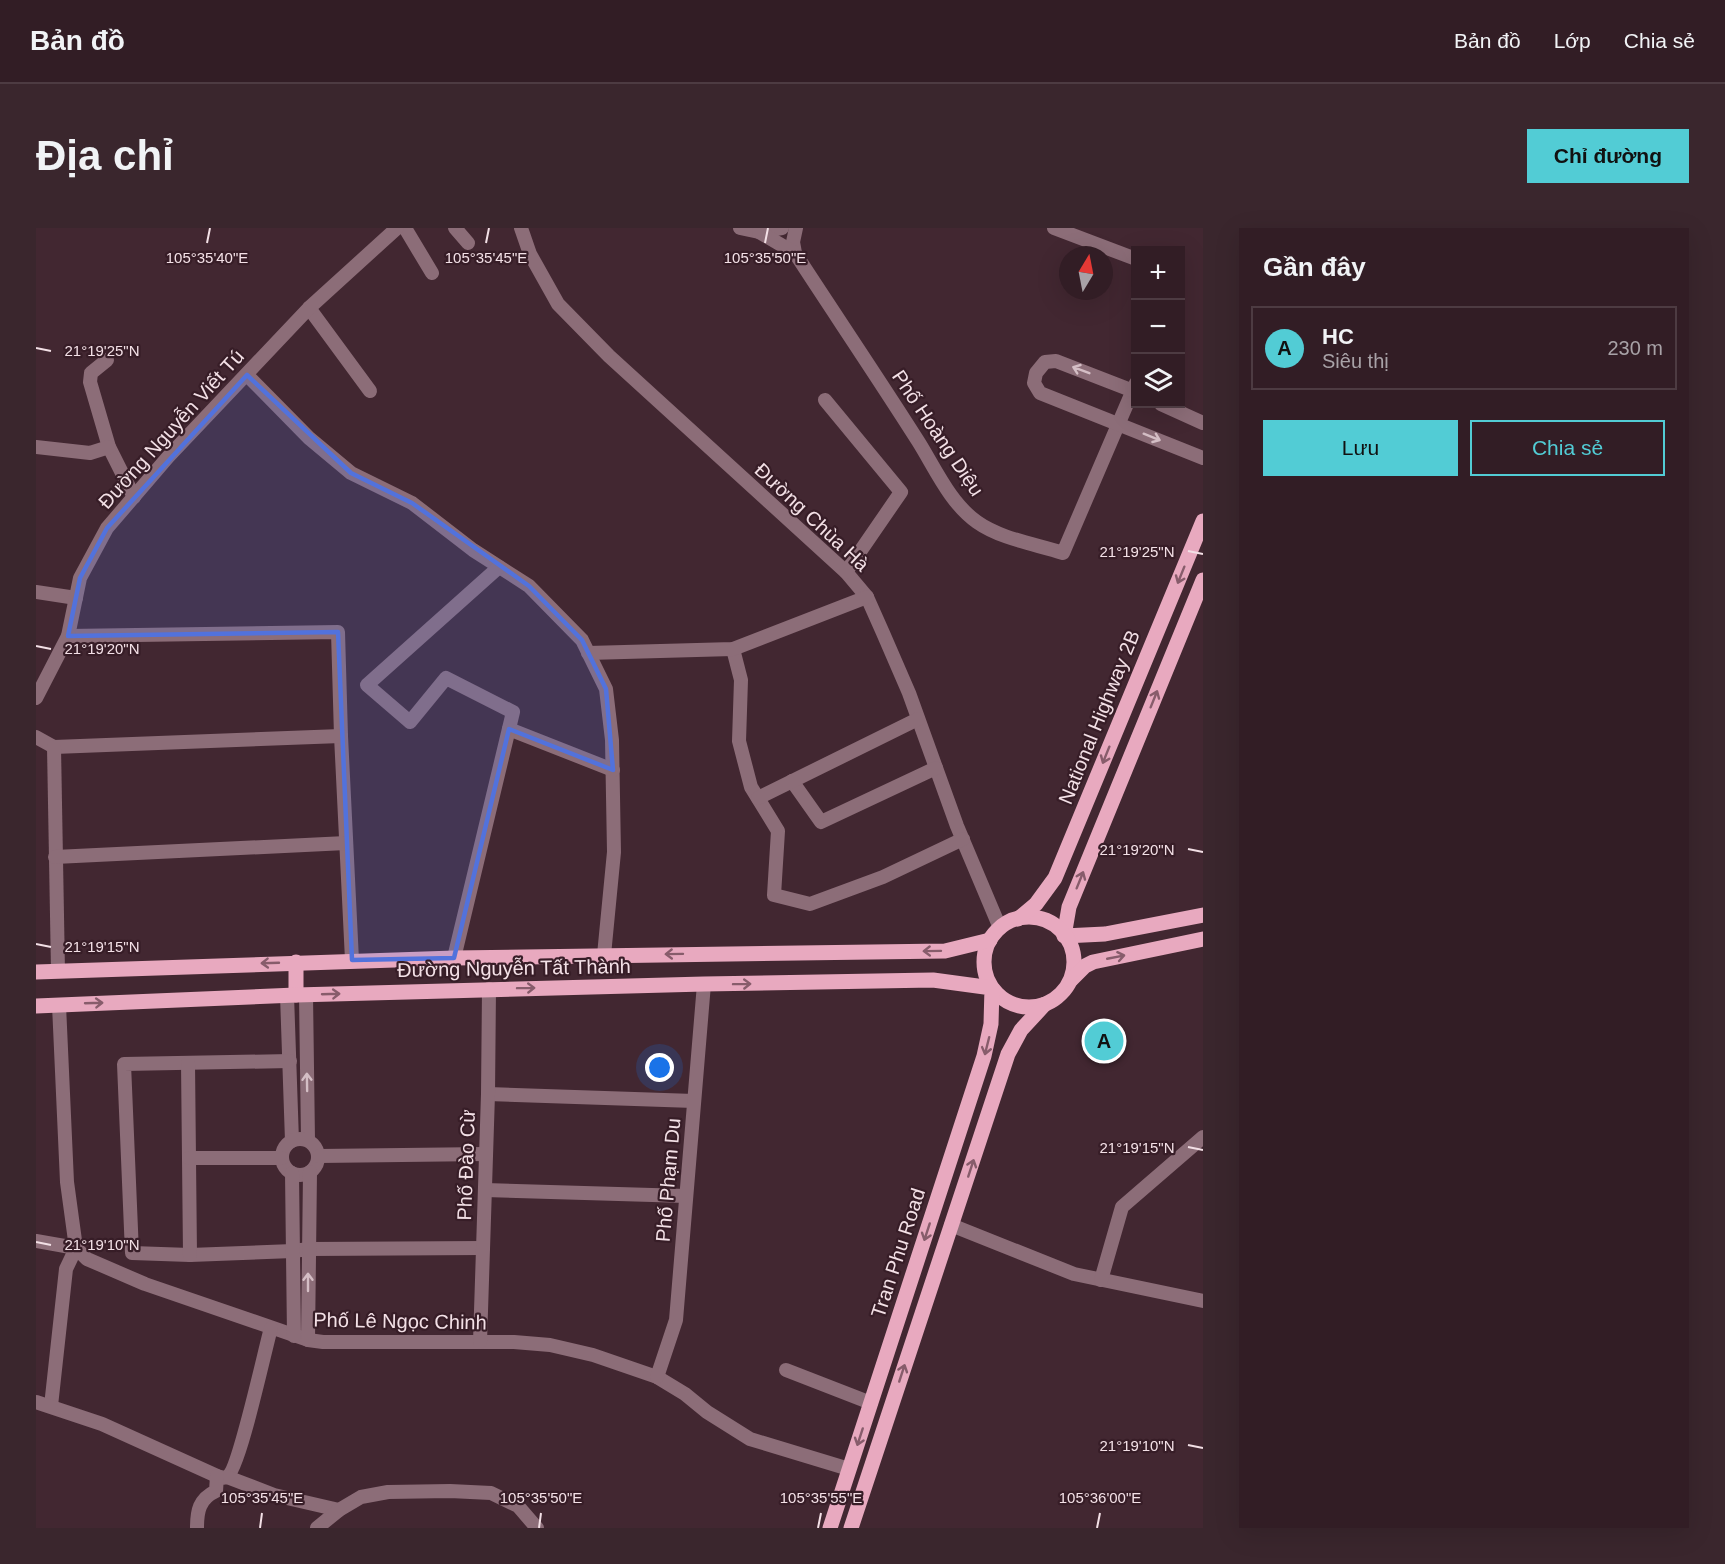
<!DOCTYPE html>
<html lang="vi">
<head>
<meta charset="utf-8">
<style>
	:root { --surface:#321d25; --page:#3a262d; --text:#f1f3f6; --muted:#a8a2a7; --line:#4d3b42; --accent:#52ccd5 }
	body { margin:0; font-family:Helvetica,sans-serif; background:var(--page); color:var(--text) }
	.controls { position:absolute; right:18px; top:18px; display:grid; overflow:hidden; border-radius:0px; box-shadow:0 6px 24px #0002 }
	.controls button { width:54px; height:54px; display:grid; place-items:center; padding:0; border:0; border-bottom:2px solid var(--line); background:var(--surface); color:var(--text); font:30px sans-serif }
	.compass { position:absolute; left:1023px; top:18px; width:54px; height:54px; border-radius:50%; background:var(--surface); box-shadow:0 6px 24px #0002; rotate:10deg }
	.you { position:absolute; left:624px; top:840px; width:21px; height:21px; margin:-15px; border:4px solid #fff; border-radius:50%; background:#1a73e8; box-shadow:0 0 0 9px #1a73e833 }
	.badge { display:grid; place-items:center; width:39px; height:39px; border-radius:50%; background:var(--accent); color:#111; font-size:20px; font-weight:700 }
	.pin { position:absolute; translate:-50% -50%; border:3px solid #fff; box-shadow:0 2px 6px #0006 }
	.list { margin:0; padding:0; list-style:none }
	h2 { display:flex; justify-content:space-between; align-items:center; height:78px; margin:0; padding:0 24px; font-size:26px }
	h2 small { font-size:20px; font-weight:400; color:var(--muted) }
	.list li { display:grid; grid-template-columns:39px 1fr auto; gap:18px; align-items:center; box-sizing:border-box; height:84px; margin:0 12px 12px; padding:0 12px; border:2px solid var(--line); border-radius:0px }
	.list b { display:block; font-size:22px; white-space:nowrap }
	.list p { margin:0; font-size:20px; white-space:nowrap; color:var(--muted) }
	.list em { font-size:20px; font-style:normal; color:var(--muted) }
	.actions { display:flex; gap:12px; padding:18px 24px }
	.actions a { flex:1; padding:14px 0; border:2px solid var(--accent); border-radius:0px; text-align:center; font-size:21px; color:var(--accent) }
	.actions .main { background:var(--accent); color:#111 }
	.icon { flex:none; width:33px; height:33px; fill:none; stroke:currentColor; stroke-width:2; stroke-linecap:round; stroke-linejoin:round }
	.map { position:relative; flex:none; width:1167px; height:1300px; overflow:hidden; border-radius:0px }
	header { display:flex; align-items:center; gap:36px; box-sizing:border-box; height:84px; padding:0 30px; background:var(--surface); border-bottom:2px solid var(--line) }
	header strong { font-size:28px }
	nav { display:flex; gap:33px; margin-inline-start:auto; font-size:21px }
	.intro { display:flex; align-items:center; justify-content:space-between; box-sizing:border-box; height:144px; padding:0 36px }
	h1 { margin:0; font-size:42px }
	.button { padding:15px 27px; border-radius:0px; background:var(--accent); color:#111; font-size:21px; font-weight:700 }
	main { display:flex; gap:36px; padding:0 36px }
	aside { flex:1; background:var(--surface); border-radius:0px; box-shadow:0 6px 24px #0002 }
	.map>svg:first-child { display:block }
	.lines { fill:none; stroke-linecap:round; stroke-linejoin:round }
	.minor { stroke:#8c6d78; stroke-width:14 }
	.major { stroke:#e8a9bf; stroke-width:15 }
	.oneway { stroke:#d4bec5 }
	.oneway2 { stroke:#875c6b }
	.marked { fill:#5272dc; fill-opacity:0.2; stroke:#5272dc; stroke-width:4.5; stroke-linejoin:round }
	.ticks { fill:none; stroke:#f3e0e6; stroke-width:2 }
	.labels { text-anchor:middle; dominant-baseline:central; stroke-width:4.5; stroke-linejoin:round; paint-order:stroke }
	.street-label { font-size:20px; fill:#f3e0e6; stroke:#371d27 }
	.ticks-label { font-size:15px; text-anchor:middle; fill:#f3e0e6; stroke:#371d27; stroke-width:4.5; stroke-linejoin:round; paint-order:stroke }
</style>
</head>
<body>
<header>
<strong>Bản đồ</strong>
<nav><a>Bản đồ</a><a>Lớp</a><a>Chia sẻ</a></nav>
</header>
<div class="intro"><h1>Địa chỉ</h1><a class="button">Chỉ đường</a></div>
<main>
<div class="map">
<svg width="1167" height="1300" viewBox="0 0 1167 1300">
	<rect width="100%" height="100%" fill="#422731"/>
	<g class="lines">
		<!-- minor -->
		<g class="minor">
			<path d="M369,0l27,45"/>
			<path d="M419,0l13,15"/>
			<path d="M485,0l9,26 28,50 51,52 237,216 21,25 16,36 26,60 48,133 43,102"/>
			<path d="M704,0l19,4 23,-4"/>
			<path d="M760,0l-3,14 2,11c41,63 83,125 123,188 17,27 32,62 59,81 24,17 58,22 86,31l73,-170"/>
			<path d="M1018,0l82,31"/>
			<path d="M723,4l36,21"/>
			<path d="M273,80l61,83"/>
			<path d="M71,132l-16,13 -1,9 19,65 25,50"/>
			<path d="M211,147l62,63 42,35 61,30 61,47 56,36 53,54 24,49 6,51 2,112 -10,103"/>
			<path d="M1100,164l-80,-31 -11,1 -9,11 -2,10 6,10 163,65"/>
			<path d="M789,172l76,92 -55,80"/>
			<path d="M1125,176l42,19"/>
			<path d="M0,219l54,6 19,-6"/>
			<path d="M0,364l40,6"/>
			<path d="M32,408l270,-4 3,104 11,224"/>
			<path d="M697,421l8,31 -2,61 12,46 27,44 -4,64 36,9 73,-27 80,-38"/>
			<path d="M552,425l145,-4 134,-52"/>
			<path d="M0,470l32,-62 12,-58 27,-50 61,-71 141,-149 88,-80"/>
			<path d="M473,501l104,41"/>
			<path d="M0,509l18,10 287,-11"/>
			<path d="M18,519l4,224"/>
			<path d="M756,553l29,41 115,-54"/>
			<path d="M722,570l160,-79"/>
			<path d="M19,629l291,-14"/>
			<path d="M418,730l59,-246 -67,-34 -36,44 -43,-37 132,-118"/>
			<path d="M251,767l5,146"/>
			<path d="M270,767l2,145"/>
			<path d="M23,777l8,177 9,66 11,11 58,25 163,56 15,2h191l36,3 43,10 64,22 28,17 22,18 43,27 99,30"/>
			<path d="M254,833l-166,3 8,189 58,2 103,-4 16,-2 174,-1"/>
			<path d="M152,835l2,192"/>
			<path d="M452,866l206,7"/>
			<circle cx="264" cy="929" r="18"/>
			<path d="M283,928l167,-2"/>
			<path d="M153,930h93"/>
			<path d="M256,945l2,163"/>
			<path d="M449,962l201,6"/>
			<path d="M915,997l123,49 129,27"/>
			<path d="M0,1013l40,7 -10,21 -15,137"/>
			<path d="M1065,1052l21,-73 81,-70"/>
			<path d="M272,1112l2,-168"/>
			<path d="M444,1114l8,-248 1,-105"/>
			<path d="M750,1142l85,33"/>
			<path d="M621,1149l19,-57 28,-336"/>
			<path d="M0,1174l66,22 115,52c4,1 6,3 10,1 12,-7 38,-128 44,-149"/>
			<path d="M191,1249l47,18 65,15"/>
			<path d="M161,1300c0,-17 2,-29 19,-37l1,-15"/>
			<path d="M281,1300l22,-18 22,-13 27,-5 62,-1 41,2 27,13 19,22"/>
		</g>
		<!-- major -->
		<g class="major">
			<path d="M1167,352l-134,327 -5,29 41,-2 98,-19"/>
			<circle cx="993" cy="734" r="45"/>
			<path d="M982,691l18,-15 19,-26 148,-357"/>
			<path d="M0,744l418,-14 491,-7 45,-11"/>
			<path d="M1035,752l14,-14 8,-4 110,-23"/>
			<path d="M260,767v-33"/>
			<path d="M0,778l260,-11 408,-11 229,-4 59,8 -1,36 -7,32 -154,472"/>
			<path d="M815,1300l157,-474 13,-24 24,-26"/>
		</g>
	</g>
	<!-- one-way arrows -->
	<defs><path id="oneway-shaft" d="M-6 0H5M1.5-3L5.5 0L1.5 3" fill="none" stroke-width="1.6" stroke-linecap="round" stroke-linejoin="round" transform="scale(1.5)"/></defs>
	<g class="oneway">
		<use href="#oneway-shaft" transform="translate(1045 142) rotate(-159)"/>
		<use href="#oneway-shaft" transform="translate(1116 209) rotate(22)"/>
		<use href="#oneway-shaft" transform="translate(271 854) rotate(-91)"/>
		<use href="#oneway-shaft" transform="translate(272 1054) rotate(-90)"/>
	</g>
	<g class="oneway2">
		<use href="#oneway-shaft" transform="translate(1145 347) rotate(112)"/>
		<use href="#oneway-shaft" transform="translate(1118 471) rotate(-68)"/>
		<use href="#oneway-shaft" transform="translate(1070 527) rotate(112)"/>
		<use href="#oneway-shaft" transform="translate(1044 652) rotate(-68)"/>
		<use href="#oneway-shaft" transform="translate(896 723) rotate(179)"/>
		<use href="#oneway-shaft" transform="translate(638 726) rotate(179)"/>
		<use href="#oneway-shaft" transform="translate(1080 729) rotate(-11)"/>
		<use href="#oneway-shaft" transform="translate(234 735) rotate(178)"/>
		<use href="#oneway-shaft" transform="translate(706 756) rotate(-1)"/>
		<use href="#oneway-shaft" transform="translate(490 760) rotate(-1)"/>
		<use href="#oneway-shaft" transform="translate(295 766) rotate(-2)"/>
		<use href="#oneway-shaft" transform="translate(58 775) rotate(-2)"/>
		<use href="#oneway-shaft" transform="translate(951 818) rotate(104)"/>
		<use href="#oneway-shaft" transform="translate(935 940) rotate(-72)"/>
		<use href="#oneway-shaft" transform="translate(891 1004) rotate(108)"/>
		<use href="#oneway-shaft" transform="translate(866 1145) rotate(-72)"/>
		<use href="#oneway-shaft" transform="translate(824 1209) rotate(108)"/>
	</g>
	<!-- marked area -->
	<path class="marked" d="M211,147l104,98 61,30 117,83 53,54 24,49 7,81 -104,-41 -55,229 -102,2 -14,-328 -270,4 12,-58 27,-50z"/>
	<!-- ticks -->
	<path class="ticks" d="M171,15l3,-15M450,15l3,-15M729,15l3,-15M0,120l15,3M1152,323l15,3M0,418l15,3M1152,621l15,3M0,716l15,3M1152,919l15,3M0,1014l15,3M1152,1217l15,3M224,1300l2,-15M503,1300l2,-15M782,1300l3,-15M1061,1300l3,-15"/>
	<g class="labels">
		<!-- street labels -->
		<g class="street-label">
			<text transform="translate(135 201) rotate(-48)">Đường Nguyễn Viết Tú</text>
			<text transform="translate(902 205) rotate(56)">Phố Hoàng Diệu</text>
			<text transform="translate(776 289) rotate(43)">Đường Chùa Hà</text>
			<text transform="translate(1063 489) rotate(-68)">National Highway 2B</text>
			<text transform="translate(478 740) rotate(-1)">Đường Nguyễn Tất Thành</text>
			<text transform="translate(430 937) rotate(-88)">Phố Đào Cừ</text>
			<text transform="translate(632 952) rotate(-85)">Phố Phạm Du</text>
			<text transform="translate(862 1025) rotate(-72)">Tran Phu Road</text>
			<text transform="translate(364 1093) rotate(1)">Phố Lê Ngọc Chinh</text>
		</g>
	</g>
	<g class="ticks-label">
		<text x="171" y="35">105°35'40"E</text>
		<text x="450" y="35">105°35'45"E</text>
		<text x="729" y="35">105°35'50"E</text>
		<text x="66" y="128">21°19'25"N</text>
		<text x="1101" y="329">21°19'25"N</text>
		<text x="66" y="426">21°19'20"N</text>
		<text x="1101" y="627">21°19'20"N</text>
		<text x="66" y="724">21°19'15"N</text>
		<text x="1101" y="925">21°19'15"N</text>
		<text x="66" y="1022">21°19'10"N</text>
		<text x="1101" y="1223">21°19'10"N</text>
		<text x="226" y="1275">105°35'45"E</text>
		<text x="505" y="1275">105°35'50"E</text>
		<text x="785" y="1275">105°35'55"E</text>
		<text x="1064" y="1275">105°36'00"E</text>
	</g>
</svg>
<div class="controls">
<button>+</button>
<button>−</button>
<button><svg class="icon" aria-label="layers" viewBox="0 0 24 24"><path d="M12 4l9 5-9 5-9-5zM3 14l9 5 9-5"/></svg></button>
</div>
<svg class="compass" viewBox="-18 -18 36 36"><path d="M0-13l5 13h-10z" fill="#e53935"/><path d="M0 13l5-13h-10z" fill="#a8a2a7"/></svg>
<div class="you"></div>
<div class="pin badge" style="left:1068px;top:813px">A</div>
</div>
<aside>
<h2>Gần đây<small></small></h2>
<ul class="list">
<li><span class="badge">A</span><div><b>HC</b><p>Siêu thị</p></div><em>230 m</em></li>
</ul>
<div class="actions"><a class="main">Lưu</a><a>Chia sẻ</a></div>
</aside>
</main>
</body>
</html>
